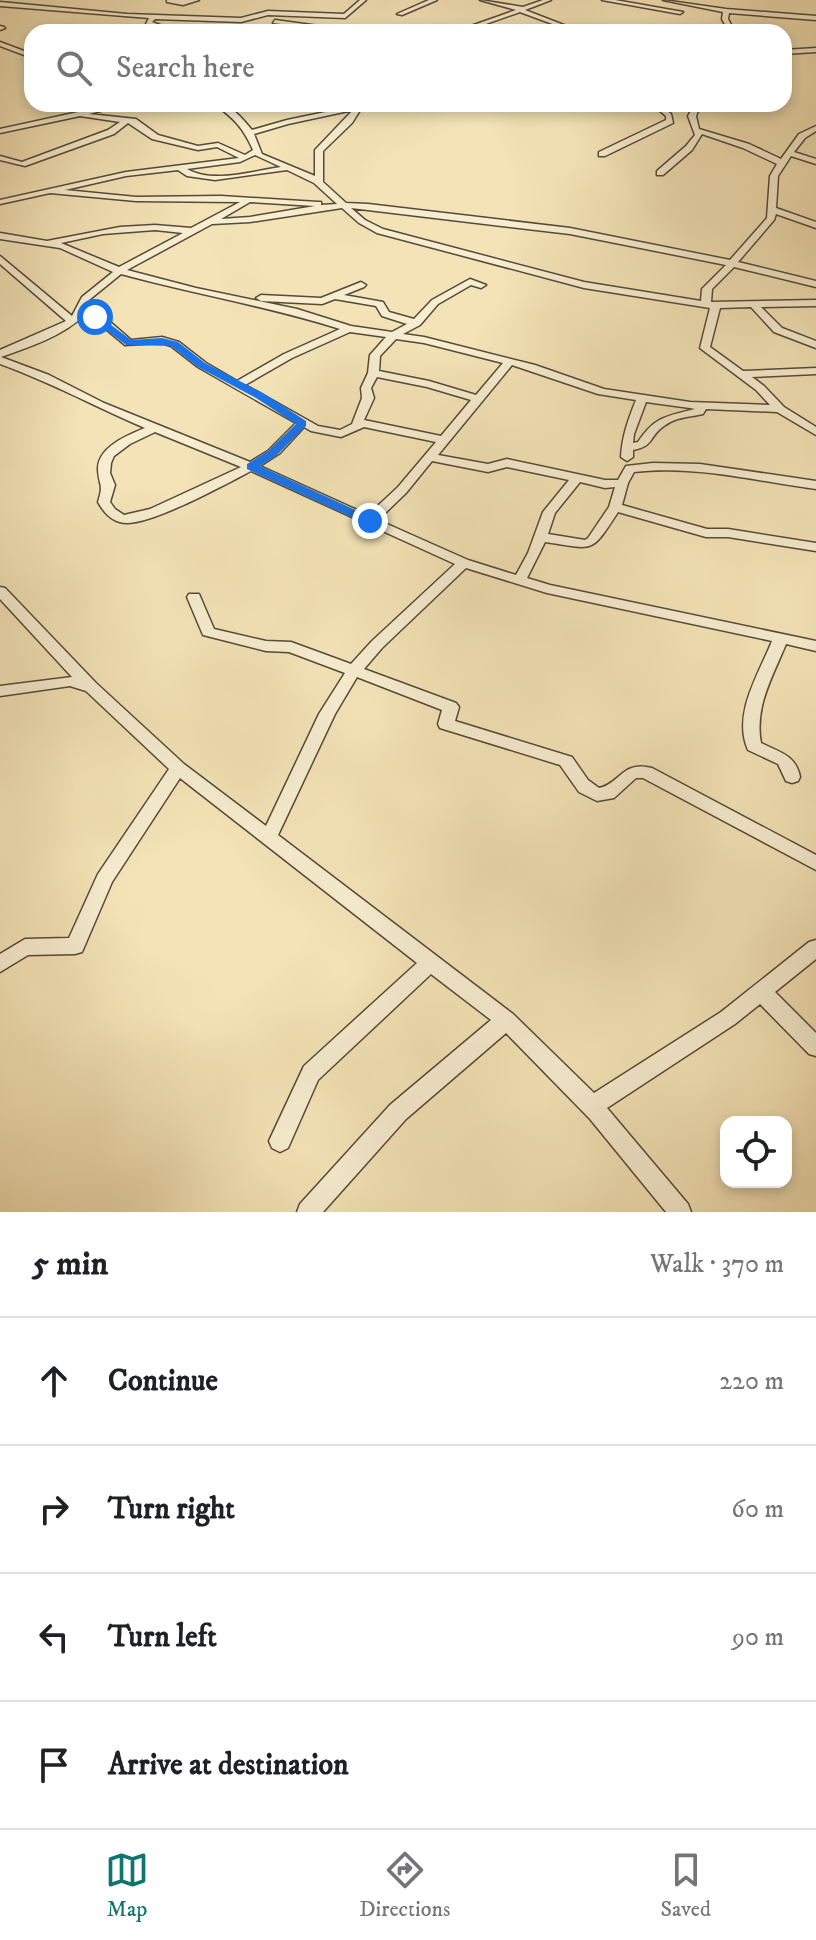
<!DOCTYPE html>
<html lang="en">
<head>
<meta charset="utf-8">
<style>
	:root { --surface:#fff; --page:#f6f6f6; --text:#202124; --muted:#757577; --line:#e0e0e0; --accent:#0f766e }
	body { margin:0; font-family:"IM FELL DW Pica",serif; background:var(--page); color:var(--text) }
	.controls { position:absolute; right:24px; bottom:24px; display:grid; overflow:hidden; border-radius:16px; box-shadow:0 4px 12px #0003 }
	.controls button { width:72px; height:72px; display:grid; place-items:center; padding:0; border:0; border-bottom:2px solid var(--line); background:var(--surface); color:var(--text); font:40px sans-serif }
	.stop { position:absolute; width:24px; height:24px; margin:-18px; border:6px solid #1a73e8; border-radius:50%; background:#fff }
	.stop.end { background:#1a73e8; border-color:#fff; box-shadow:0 2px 8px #0008 }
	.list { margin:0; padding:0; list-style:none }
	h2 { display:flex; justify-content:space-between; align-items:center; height:104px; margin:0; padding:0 32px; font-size:34px }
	h2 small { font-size:26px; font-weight:400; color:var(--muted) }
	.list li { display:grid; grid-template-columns:52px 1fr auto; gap:24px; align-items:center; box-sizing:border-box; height:128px; padding:0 32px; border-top:2px solid var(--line) }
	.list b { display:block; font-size:30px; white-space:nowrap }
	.list em { font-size:26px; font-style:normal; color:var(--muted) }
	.icon { flex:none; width:44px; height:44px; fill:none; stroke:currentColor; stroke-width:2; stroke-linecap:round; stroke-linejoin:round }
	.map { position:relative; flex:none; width:816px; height:1212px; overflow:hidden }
	.search { position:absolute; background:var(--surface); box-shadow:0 4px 12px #0003; left:24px; right:24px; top:24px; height:88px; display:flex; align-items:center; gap:20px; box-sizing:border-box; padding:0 28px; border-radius:24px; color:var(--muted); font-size:30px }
	.sheet { height:616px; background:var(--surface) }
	nav { display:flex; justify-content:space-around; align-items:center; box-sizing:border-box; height:112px; border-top:2px solid var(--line); background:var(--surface); font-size:22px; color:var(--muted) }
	nav a { display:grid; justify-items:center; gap:4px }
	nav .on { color:var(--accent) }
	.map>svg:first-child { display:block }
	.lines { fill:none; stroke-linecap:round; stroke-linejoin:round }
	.minor-casing { stroke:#564b37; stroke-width:3 }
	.minor { fill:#f7edd0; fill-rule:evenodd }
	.route { fill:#1a73e8 }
</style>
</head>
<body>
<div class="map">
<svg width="816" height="1212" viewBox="0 0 816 1212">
	<rect width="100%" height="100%" fill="#f3e3b6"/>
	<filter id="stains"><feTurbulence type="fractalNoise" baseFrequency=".0025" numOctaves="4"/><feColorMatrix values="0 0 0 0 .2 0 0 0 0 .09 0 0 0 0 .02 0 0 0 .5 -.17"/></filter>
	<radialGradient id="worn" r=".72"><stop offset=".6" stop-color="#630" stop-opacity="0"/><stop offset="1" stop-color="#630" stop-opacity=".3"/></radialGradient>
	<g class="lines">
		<!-- minor casing -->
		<g class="minor-casing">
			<g id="minor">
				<path d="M167,0h32l-16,5 -16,-3z"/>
				<path d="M360,0h6l-21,18 -77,-3 -27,7 -86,-3 -3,3 26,10h-9l-23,-8 3,-6 -149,-12v-4l127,12 114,4 27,-7 76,3z"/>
				<path d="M429,0h8l-35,15 -5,-1z"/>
				<path d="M480,0l43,7 20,-7h8l-26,10 49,19 -6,3h-8l6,-3 -46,-17 -57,20h-9l62,-22z"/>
				<path d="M602,0h13l68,12 -3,2z"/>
				<path d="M663,0l63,9 90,7v4l-87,-7 -1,6 7,13h-6l-7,-13 1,-7z"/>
				<path d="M275,20l73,10 3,2 -78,-9z"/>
				<path d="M0,26l4,1 1,1 -5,2z"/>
				<path d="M69,28l28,2 3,2 -33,-1z"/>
				<path d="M0,42l32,12v4l-32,-12z"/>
				<path d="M816,48v4l-32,2v-4z"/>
				<path d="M115,104h12l-38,10 47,5 22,16 40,11 20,-3 27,12 8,-5c-10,-23 -19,-31 -38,-46 16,0 27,14 37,26l35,-10 77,-16 -12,19 -29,28v31l23,21 22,1 202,24 160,32 37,-42 3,-42 7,-12 -34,-16 -41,-14 -10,16 -29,25h-6v-4l29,-25 9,-11 -7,-19 7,-12h6l-5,12 3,13 50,15 32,15 18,-25 17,-8v5l-11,7 -11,14 22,7v5l-25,-8 -13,20 -2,32 40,14v6l-40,-14 -2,6 -36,42 78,19v6l-82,-20 -22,22 -1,13 105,-2v6l-55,1 21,21 34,13v7l-42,-16 -23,-25 -31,1 -10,39 33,24 73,-3v6l-64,3 12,9 20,21 32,20v8l-39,-23 -71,-3 -3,5c-13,3 -28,3 -39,12 -16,11 -9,20 -31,24v7l-6,4 -6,-4c1,-20 7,-37 15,-57l-38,-6 -86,-29 -74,90 50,9 19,-5 98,21h13l8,-14 27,-3 47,1 116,17v8c-61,-8 -120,-24 -182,-17l-6,11 -6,22 85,24h21l88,14v8l-88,-14h-22l-88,-25c-28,43 -23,37 -73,30l-18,36 23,7 266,56v10l-30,-7c-13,32 -32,63 -25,99 18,9 35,12 39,34l-2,4 -6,2 -6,-2 -8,-17 -30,-14c-16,-36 11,-76 24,-109l-225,-48 -81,-25 -84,80 -18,21 92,34 3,4 -4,14 117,36 16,23 11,8c21,-4 23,-28 53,-20l164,87v15l-173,-92h-7l-22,20 -17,3 -18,-9 -19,-27 -120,-37 -2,-4 4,-14 -85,-33 -22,37 -57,121 235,179 81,79 127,-81 88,-70 7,-2v19l-41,33 41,41v23l-7,-2 -49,-50 -25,20 -128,84 81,96 3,8h-25l-76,-93 -84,-86 -100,86 -83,93h-26l3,-8 90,-99 101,-85 -60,-46 -113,106 -30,68 -8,4 -8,-4 -3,-7 35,-75 113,-103 -237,-185 -68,104 -30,70 -7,2 -47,1 -28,17v-18l25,-15 44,-1 29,-64 71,-105 -83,-78 -16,-5 -70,10v-10l72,-9 -72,-78v-12l5,1 91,95 88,81 82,62 53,-112 26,-41 -56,-21 -23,-1 -63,-16 -16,-38 2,-3h10l15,35 52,12 25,1 60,22 21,-23 83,-77 -204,-93c-27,14 -96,52 -124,52 -14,0 -23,-10 -29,-21 6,-19 1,-15 0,-32 -1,-23 30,-35 47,-42 -49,-21 -95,-46 -145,-64v-14l66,-29 -66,-57v-8l72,60 10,-19 31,-25 -53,-24 -60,-9v-6l47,8 73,-14 35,-2 36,3 49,-26 -104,-1 -86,-8 -50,11v-4l126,-28 113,-14 -22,-11 -19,3 -46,-11 -24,-16 -14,11 -89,32 -25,-6v-4l22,6 86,-32 12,-8 -40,-6 -80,17v-4zM353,110l-38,40v26l-53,-22 -8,-20 34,-10zM255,155l26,12c-29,4 -68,17 -94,2l53,-7zM178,170l9,6 28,4 72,-10 27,13 23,21 -16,1v-3h-3l-97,-6 -85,1 -71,-7 61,-14zM250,202l65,4 -65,11 -29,2zM342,208l17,15 18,10 207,55 126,20 -10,40 56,42 14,15 -80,-3 -86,-13 -69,-24 -111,-28 -21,-3 17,-9 18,-21 33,-19 10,3 5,-3 -16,-6 -38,21 -18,19 -25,-7 -6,-10 -39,-7 20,-8 2,-2 -5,-3 -40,16 -60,-3 -5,3 5,3 61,3 13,-5 41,7 6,10 25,8 -15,8 -41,-6 -54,-17 -101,-21 -69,-18 85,-46 38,-2zM351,208l219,26 156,31 -24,24 -1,12 -117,-19 -201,-53 -18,-9zM155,230l28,3 -64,34 -58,-24 42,-9zM121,274c73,20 147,32 219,55l-56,25 -47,27 -31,-18 -27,-21 -17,-5 -31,3 -22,-19 -23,-11 3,-10zM83,316l18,9 24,20 36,-2 10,3 27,21 98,56 -28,28 -18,11 -146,-59 -55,-28 -48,-18c26,-9 62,-21 82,-41zM350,332l36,5 -16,18 -2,18 -7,15 1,10 -10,26 -12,6 -22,-4 -73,-41 47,-27zM396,339l28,4 79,20 -27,32 -47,-14 -50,-10 1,-15zM377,377l50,10 44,13 -30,36 -77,-16 10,-22 -3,-10zM646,402l44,6 5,1c-27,7 -40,7 -57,33l-5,1 1,-9zM304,427l7,4 30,6 23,-10 72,15 -38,45 -30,28 -108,-49 20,-13zM155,432l86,35 -91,42 -26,6 -9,-6 -5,-7 5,-17 -5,-12 1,-10 3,-7 16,-12zM432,461l56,11 19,-5 62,13 -26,32 -15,41 -12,22 -48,-15 -90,-40 28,-27zM580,482l25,6 10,-1 -6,20 -21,31 -3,2 -37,-6 7,-21z"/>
				<path d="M652,104h7l12,10 2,9 -68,33h-6v-4l67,-32v-4z"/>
			</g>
		</g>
		<!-- minor -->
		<use href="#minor" class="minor"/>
	</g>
	<!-- route -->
	<path class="route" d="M92,315h6l33,25 31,-2 16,4 27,21 58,30 43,28v5l-30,30 -16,10 115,53v5h-9l-119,-55v-5l21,-13 28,-27 -40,-26 -58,-31 -27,-21 -45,-1 -34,-26z"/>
	<rect width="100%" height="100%" filter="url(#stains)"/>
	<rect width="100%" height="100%" fill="url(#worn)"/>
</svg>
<div class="controls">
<button><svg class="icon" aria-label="locate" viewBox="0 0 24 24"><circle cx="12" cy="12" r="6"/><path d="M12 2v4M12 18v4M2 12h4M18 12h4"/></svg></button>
</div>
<div class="stop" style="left:95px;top:317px"></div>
<div class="stop end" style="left:370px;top:521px"></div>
<div class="search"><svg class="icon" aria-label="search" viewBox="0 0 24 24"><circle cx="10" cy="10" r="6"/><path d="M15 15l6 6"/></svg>Search here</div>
</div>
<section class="sheet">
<h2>5 min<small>Walk · 370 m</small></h2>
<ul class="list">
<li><svg class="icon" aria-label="ahead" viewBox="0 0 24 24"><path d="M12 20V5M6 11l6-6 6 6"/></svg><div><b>Continue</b></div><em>220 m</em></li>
<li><svg class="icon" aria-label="right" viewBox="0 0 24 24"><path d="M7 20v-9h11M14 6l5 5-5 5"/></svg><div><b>Turn right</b></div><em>60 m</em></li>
<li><svg class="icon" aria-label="left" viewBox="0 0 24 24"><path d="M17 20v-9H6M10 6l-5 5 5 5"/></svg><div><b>Turn left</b></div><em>90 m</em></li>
<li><svg class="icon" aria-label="arrive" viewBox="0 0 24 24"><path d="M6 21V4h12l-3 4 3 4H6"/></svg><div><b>Arrive at destination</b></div></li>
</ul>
</section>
<nav>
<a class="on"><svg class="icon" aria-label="map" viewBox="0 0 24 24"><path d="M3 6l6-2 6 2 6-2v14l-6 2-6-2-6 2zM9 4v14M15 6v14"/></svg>Map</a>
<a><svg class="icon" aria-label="directions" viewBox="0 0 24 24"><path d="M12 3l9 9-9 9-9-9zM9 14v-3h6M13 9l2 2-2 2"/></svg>Directions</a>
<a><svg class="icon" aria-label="saved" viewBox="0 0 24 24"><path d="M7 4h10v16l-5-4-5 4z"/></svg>Saved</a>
</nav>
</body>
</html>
